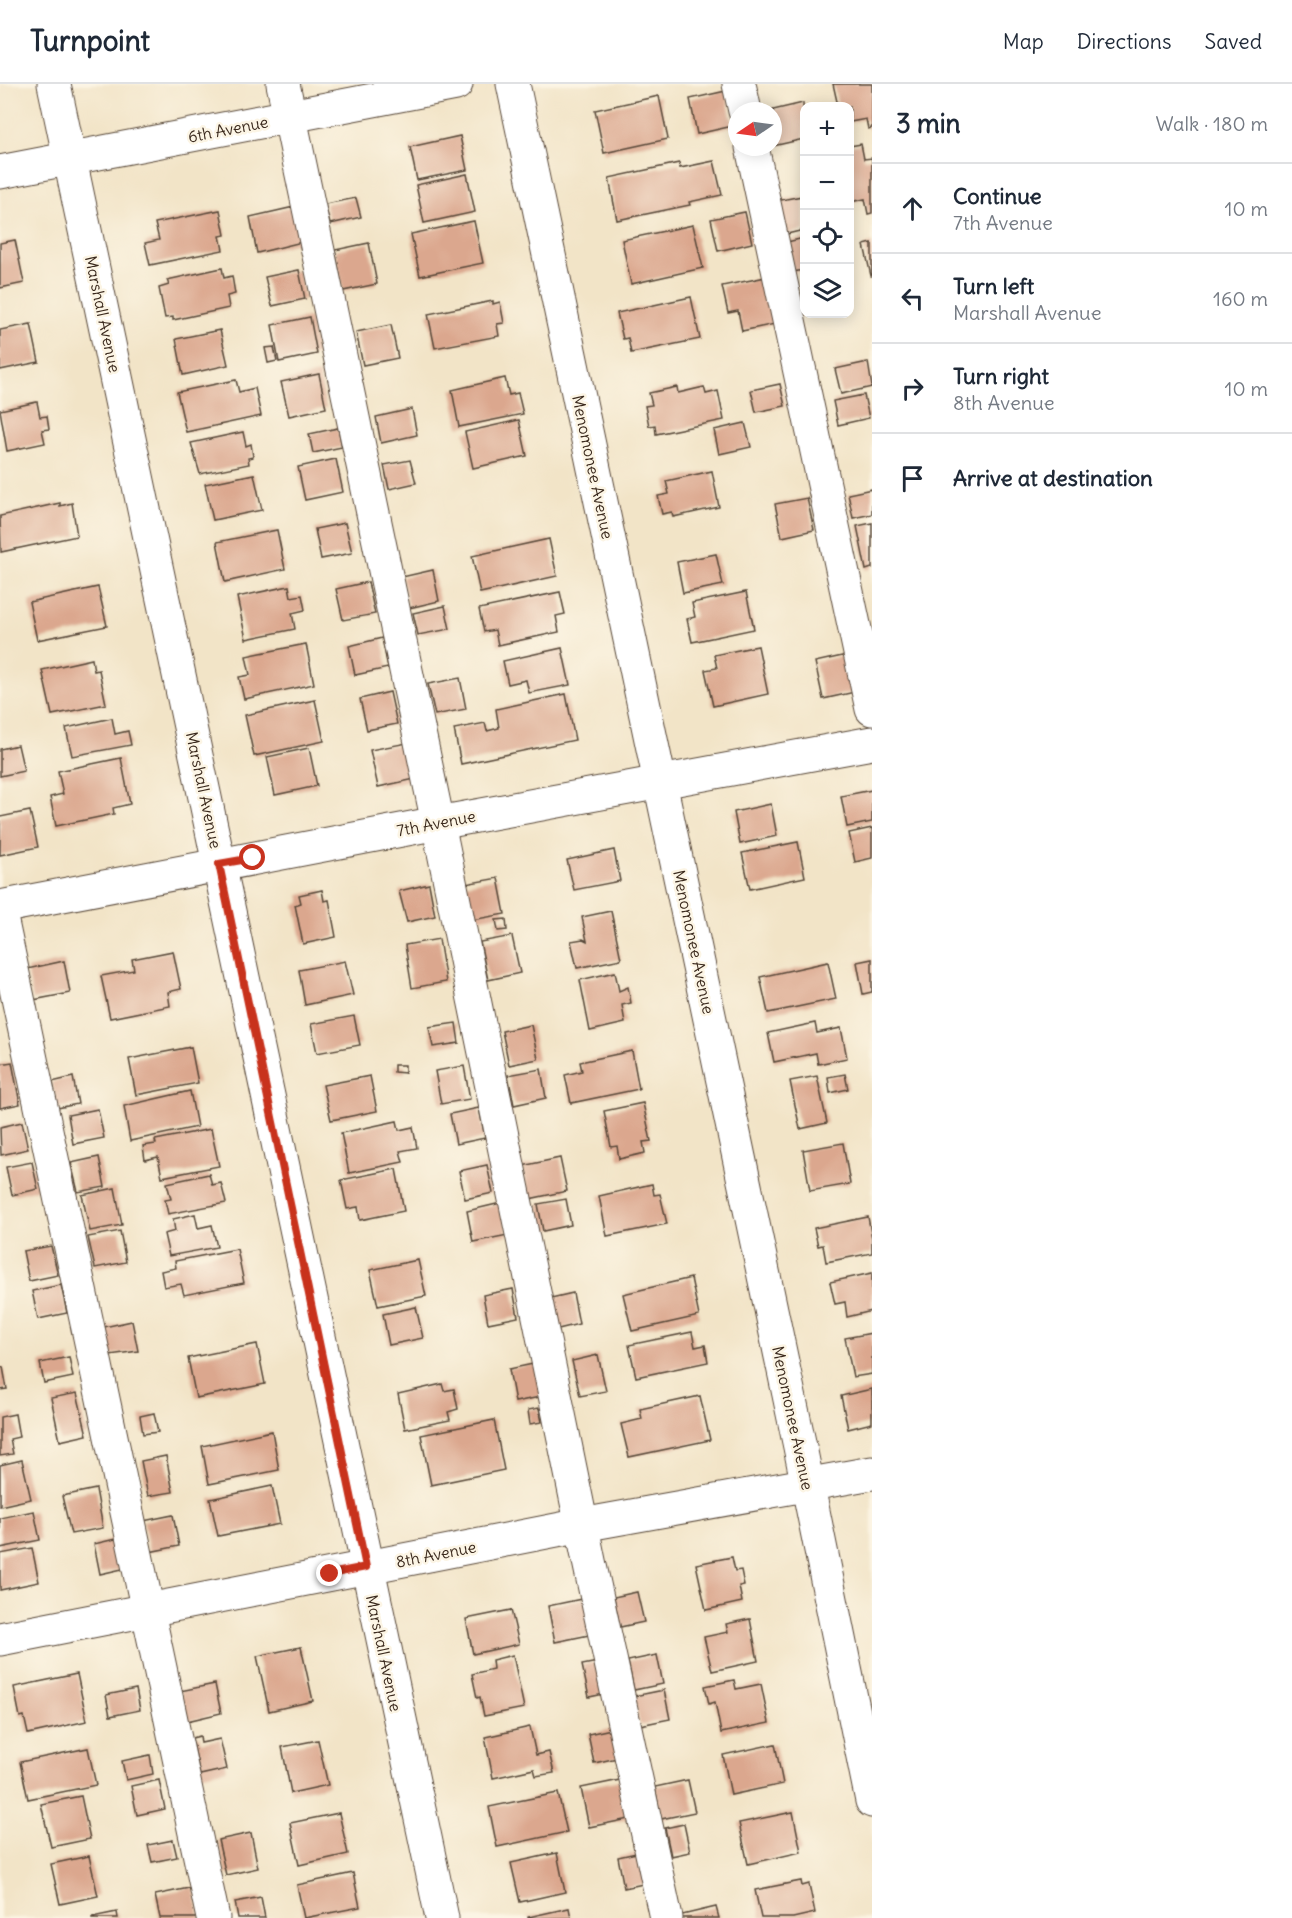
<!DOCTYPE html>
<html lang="en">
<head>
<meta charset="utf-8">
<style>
	:root { --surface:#fff; --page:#f2f2f3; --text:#1f2937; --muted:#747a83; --line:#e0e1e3 }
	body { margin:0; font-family:Delius,sans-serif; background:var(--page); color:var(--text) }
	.controls { position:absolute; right:18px; top:18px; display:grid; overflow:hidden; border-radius:12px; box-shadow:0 3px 15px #0003 }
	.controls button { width:54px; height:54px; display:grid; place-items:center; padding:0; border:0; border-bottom:2px solid var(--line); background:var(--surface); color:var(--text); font:30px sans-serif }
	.compass { position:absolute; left:728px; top:18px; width:54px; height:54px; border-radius:50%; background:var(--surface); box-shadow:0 3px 15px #0003; rotate:257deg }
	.stop { position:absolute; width:18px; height:18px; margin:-14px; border:4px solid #c8321e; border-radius:50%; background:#fff }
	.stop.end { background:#c8321e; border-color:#fff; box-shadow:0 2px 6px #0008 }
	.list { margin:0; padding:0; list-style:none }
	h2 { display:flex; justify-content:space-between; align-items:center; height:78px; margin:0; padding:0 24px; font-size:26px }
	h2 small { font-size:20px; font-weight:400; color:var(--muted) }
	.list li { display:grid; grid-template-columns:39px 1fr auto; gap:18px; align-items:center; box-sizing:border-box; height:90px; padding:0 24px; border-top:2px solid var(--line) }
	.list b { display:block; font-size:22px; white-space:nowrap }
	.list p { margin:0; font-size:20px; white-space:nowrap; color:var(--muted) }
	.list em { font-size:20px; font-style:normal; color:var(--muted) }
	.icon { flex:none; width:33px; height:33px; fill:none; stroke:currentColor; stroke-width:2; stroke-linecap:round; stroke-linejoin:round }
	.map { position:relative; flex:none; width:872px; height:1834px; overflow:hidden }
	header { display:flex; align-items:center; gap:36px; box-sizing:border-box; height:84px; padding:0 30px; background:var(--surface); border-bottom:2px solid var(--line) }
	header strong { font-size:28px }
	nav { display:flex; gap:33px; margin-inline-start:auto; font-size:21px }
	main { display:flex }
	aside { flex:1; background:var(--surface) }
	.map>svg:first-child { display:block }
	.building { fill:#dba78e }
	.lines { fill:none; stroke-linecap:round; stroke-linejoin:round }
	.minor-casing { stroke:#564637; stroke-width:35 }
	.minor { stroke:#fff; stroke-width:33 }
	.route { stroke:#c8321e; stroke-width:8 }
	.labels { text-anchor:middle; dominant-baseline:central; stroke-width:5; stroke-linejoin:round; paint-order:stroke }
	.street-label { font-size:16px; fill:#3b2a1e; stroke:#fcf5e5 }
</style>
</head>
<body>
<header>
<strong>Turnpoint</strong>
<nav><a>Map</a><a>Directions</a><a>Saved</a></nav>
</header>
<main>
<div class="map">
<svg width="872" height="1834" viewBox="0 0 872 1834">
	<rect width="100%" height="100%" fill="#fcf5e5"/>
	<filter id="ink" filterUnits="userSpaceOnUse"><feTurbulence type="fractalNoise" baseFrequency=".0167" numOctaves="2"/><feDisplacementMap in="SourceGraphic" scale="12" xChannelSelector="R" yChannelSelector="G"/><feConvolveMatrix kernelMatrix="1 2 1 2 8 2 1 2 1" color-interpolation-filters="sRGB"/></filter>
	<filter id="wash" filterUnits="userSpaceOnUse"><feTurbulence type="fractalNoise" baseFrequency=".008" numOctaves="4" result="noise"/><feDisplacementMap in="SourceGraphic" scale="24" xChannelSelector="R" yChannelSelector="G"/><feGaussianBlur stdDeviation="1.35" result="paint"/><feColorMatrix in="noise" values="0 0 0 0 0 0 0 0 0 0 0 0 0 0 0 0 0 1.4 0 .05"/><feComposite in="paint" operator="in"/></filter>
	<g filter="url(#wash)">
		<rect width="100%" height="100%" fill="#f2e4c7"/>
		<g id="blocks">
			<!-- building -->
			<g class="building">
				<path d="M833,0h39v44l-4,1 -2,-10 -16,3v-16h-12z"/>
				<path d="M726,7l7,35 -36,8 -7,-35z"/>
				<path d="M659,12l9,43 -64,14 -9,-43z"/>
				<path d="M803,19l1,36 -31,7v-36z"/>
				<path d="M460,52l7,34 -50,10 -7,-33z"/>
				<path d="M861,60l3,15 8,-1v55l-4,1 -3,-15 -15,3v-56z"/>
				<path d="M714,77l8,34 -33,7 1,3 -73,15 -8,-42 70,-15 1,5z"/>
				<path d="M467,90l8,38 -51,11 -8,-38z"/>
				<path d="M802,112l2,13v21l-21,5 -7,-34z"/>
				<path d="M356,114l5,19 -31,7 -5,-20z"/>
				<path d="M294,123l8,35 -45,11 -7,-36z"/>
				<path d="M220,126l5,25 -5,1 3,14 -73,15 -5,-22 14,-3 -4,-17z"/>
				<path d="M745,128l7,31 -34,8 -7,-32z"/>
				<path d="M474,137l9,42 -63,13 -9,-42z"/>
				<path d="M693,141l10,43 -72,16 -9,-44z"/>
				<path d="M804,154v32l-11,2 -6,-30z"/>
				<path d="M15,156l9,43 -24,5v-45z"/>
				<path d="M369,159l8,41 -34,7 -8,-41z"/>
				<path d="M872,159v33h-1l-7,-31z"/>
				<path d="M222,184l2,10 8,-2 3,18 -8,2 2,12 -56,12v-3l-8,1 -6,-30 10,-3 -2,-5z"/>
				<path d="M299,186l6,29 -33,7 -7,-29z"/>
				<path d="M766,193l9,47 -33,7 -4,-20 -10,2 -6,-27z"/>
				<path d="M691,213l9,42 -69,14 -3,-15 -5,1 -6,-26z"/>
				<path d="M493,217v3l7,-2 4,21 -7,1 2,12 -64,12 -7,-34z"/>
				<path d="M310,233l7,37 -38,8 -7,-37z"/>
				<path d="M31,240l8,38 -39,8v-40z"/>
				<path d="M391,241l7,33 -35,7 -7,-33z"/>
				<path d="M220,246l8,35 -45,10 -7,-36z"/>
				<path d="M274,263l3,14 -9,2 -3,-15z"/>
				<path d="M868,278l4,25 -31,7 -6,-25z"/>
				<path d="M319,290l7,34 -37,8 -8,-34z"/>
				<path d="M505,294l4,17 9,-2 5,21 -64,13 -7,-37z"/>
				<path d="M236,296l3,12 16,-4 6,28 -75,16 -9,-40z"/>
				<path d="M780,300l5,22 -29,6 -5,-22z"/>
				<path d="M677,303l1,6 26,-6 2,7 12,-3 6,29 -68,14 -1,-9 -6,1 -4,-20 7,-1 -3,-12z"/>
				<path d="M864,311l5,23 -31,7 -5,-24z"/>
				<path d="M37,318l3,15 7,-1 2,13 -7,1 3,13 -38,8 -7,-41z"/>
				<path d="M412,325l5,26 -36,8 -5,-26z"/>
				<path d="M519,336l8,36 -54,12 -8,-36z"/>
				<path d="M745,339l6,24 -32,7 -5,-24z"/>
				<path d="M338,344l4,19 -29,6 -4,-19z"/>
				<path d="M243,348l3,14 5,-2 2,13 -5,1 1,6 -49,10 -9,-31z"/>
				<path d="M336,375l7,33 -38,8 -7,-33z"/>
				<path d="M410,376l6,23 -27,6 -5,-24z"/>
				<path d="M712,387l7,36 -46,10 -1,-5 -10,2 -4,-18 11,-2 -3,-13z"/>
				<path d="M254,390l8,36 -49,10 -8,-36z"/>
				<path d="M872,405v25l-19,4 -5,-24z"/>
				<path d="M807,414l7,32 -32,7 -7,-33z"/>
				<path d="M60,419v3l12,-3 5,33 -76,16 -1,-36z"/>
				<path d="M345,439l7,30 -31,6 -6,-30z"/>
				<path d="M872,439v45l-6,2 -9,-44z"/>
				<path d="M277,446l8,39 -60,13 -8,-40z"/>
				<path d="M549,455l8,37 -77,17 -8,-37z"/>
				<path d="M716,470l7,31 -40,8 -6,-31z"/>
				<path d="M433,486l6,31 -30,7 -7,-31z"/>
				<path d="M368,498l7,32 -32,6 -7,-31z"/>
				<path d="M289,502l2,11 11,-2 3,15 -13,3 3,16 -49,10 -9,-42z"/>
				<path d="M98,503l9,39 -70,14 -8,-38z"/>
				<path d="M560,508l5,22 -9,2 3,16 -61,13 -3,-15 -11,2 -5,-23z"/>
				<path d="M746,508l8,37 -62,13 -5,-23 8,-2 -3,-14z"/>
				<path d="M445,522l5,23 -32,6 -5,-22z"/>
				<path d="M382,554l6,30 -33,7 -6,-29z"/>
				<path d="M306,560l8,40 -70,15 -5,-22 11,-2 -4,-19z"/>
				<path d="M758,562l10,48 -55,12 -8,-36 12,-2 -3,-13z"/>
				<path d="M562,564l8,37 -41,8 -3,-13 -18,4 -5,-23z"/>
				<path d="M847,571l8,37 -32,7 -8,-37z"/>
				<path d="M92,575l2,12 5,-1 7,34 -54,11 -10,-45z"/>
				<path d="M460,594l6,31 -31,6 -7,-31z"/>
				<path d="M390,608l7,32 -30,6 -7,-31z"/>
				<path d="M566,610l9,46 -114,24 -7,-35 31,-6 2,8 12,-3 -3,-19z"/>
				<path d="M315,616l9,41 -70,15 -9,-41z"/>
				<path d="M112,634l3,16 13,-3 3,14 -59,11 -6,-28z"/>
				<path d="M407,659l8,36 -37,8 -8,-37z"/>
				<path d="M18,661l6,26 -24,5v-27z"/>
				<path d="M309,664l8,38 -42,9 -8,-38z"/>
				<path d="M121,674l9,46 -17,4 1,6 -58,12 -6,-29 13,-3 -5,-23z"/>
				<path d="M872,706v32l-25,5 -6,-31z"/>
				<path d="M771,720l6,32 -37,8 -6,-32z"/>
				<path d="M30,727l8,36 -38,8v-38z"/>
				<path d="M872,744v30l-17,4 -6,-29z"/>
				<path d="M798,758l7,35 -55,12 -8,-36z"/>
				<path d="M614,766l6,31 -46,9 -7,-30z"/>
				<path d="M498,794l7,36 -33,6 -7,-36z"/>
				<path d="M429,800l6,32 -28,6 -8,-31z"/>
				<path d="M322,806l2,11 5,-1 7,37 -33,7 -8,-39 6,-2 -2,-8z"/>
				<path d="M611,827l10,48 -44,9 -6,-27 12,-2 4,2 -5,-24z"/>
				<path d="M506,835l1,11 -9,1 -2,-11z"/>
				<path d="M512,852l8,37 -32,7 -8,-38z"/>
				<path d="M439,855l7,43 -34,6 -7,-43z"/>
				<path d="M173,867l8,38 -13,3 2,14 -60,12 -9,-42 33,-6 -2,-11z"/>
				<path d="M872,875v33l-9,2 -6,-32z"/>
				<path d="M64,877l6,32 -37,7 -6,-31z"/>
				<path d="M345,877l8,34 -48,10 -6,-35z"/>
				<path d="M828,878l8,37 -68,14 -8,-36z"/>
				<path d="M615,888l4,19 9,-4 3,16 -9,2 3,18 -35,8 -10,-51z"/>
				<path d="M354,932l6,29 -43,8 -6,-29z"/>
				<path d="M456,939l3,20 -26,4 -4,-20z"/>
				<path d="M815,939l2,10 24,-5 6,30 -29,6 -2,-11 -42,9 -6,-29z"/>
				<path d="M531,941l7,34 -29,6 -7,-34z"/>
				<path d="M191,963l7,36 -62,12 -7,-36z"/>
				<path d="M632,967l7,38 -68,14 -6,-28 17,-4 -2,-9z"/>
				<path d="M12,978l8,42 -20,4v-44z"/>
				<path d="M394,981h11v8l-11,-1z"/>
				<path d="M464,982l6,33 -29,5 -6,-33z"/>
				<path d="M541,985l5,29 -32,7 -6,-30z"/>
				<path d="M845,990l3,15 -18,4 -2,-16z"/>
				<path d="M370,992l7,35 -46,9 -8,-35z"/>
				<path d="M817,992l10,47 -27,6 -10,-48z"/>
				<path d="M73,993l5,27 -21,4 -5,-26z"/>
				<path d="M190,1007l7,36 -67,14 -6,-35z"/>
				<path d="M643,1019l8,38 -8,1 2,11 -26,6 -2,-13 -6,1 -7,-36z"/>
				<path d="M479,1024l6,30 -29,6 -6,-30z"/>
				<path d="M98,1025l6,29 -31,6 -5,-29z"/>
				<path d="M397,1037l2,9 14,-3 4,21 -17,3 3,11 -54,11 -8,-40z"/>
				<path d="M22,1038l6,27 -27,6 -1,-28z"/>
				<path d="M211,1045l8,37 -57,11 -4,-20 -13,3 -2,-14 13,-2 -1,-4z"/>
				<path d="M843,1059l7,41 -40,7 -7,-41z"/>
				<path d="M99,1073l6,30 -27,5 -7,-29z"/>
				<path d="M560,1074l7,33 -38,8 -7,-33z"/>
				<path d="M32,1078l6,27 -26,6 -6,-28z"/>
				<path d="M487,1081l6,28 -28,6 -6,-28z"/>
				<path d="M396,1085l8,42 -44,9 -2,-13 -11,2 -6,-29z"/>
				<path d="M209,1090l3,11 9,-2 5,20 -58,11 -3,-14 6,-1 -4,-16z"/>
				<path d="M652,1100l2,11 6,-1 7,30 -60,12 -8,-40z"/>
				<path d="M115,1104l7,37 -32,6 -8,-36z"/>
				<path d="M566,1115l5,26 -28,6 -5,-27z"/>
				<path d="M501,1119l7,32 -35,7 -6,-31z"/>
				<path d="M195,1130l3,14 14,-3 5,22 -48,9 -5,-22 11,-3 -2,-12z"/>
				<path d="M868,1133l4,21v15l-46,9 -3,-17 -5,1 -4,-18z"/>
				<path d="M120,1147l6,31 -31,6 -7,-31z"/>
				<path d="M51,1162l7,29 -29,6 -6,-30z"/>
				<path d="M237,1165l7,34 -60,12 -3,-11 -17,3 -3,-16 15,-3 -1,-7z"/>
				<path d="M418,1176l8,36 -48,10 -8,-36z"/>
				<path d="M872,1189v38l-25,6 -2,-15 -10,2 -5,-22z"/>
				<path d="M691,1194l8,38 -67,15 -9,-37z"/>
				<path d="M61,1201l6,28 -29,6 -6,-28z"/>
				<path d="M513,1205l5,28 -30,6 -5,-28z"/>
				<path d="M573,1209l6,31 -21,5 -7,-31z"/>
				<path d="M416,1223l7,31 -34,7 -6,-31z"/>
				<path d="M132,1237l6,30 -28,4 -6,-28z"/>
				<path d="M692,1248l3,15 10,-2 3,17 -72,15 -7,-32z"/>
				<path d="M872,1249v41l-19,3 -8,-39z"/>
				<path d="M257,1260l8,40 -69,14 -8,-40z"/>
				<path d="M598,1271l8,36 -26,5 -8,-35z"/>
				<path d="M69,1273l4,20 -29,6 -4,-20z"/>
				<path d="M538,1279l7,33 -30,6 -6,-33z"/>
				<path d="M3,1283l4,22 -7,1v-22z"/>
				<path d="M442,1300l2,7 10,-2 4,20 -10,3 2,8 -45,9 -7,-35z"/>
				<path d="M872,1305v34l-24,6 -7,-33z"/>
				<path d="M77,1309l10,42 -27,6 -9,-43z"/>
				<path d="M700,1312l10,44 -81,17 -8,-33 21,-5 -2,-10z"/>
				<path d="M539,1324l3,14 -12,2 -2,-14z"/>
				<path d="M154,1329l4,19 -15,2 -3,-18z"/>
				<path d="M15,1330l4,23 -9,2 3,15 -13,2v-39z"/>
				<path d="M494,1336l10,50 -73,15 -10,-50z"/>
				<path d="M272,1347l7,39 -70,14 -7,-38z"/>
				<path d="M166,1372l7,36 -25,4 -7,-35z"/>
				<path d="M22,1376l9,39 -31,7v-41z"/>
				<path d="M272,1402l8,38 -62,12 -8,-37z"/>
				<path d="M96,1405l7,39 -32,6 -9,-38z"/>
				<path d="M34,1427l6,29 -40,8v-30z"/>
				<path d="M173,1431l6,31 -30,6 -6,-31z"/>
				<path d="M124,1453l7,30 -31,7 -6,-30z"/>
				<path d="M32,1464l7,34 -39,8v-36z"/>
				<path d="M732,1473l3,14 6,-1 3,15 -5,1 3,16 -36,8 -10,-46z"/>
				<path d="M637,1508l7,30 -24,5 -6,-30z"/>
				<path d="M591,1513l8,36 -44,9 -7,-36z"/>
				<path d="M511,1526l8,34 -46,10 -7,-35z"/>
				<path d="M750,1535l8,42 -46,10 -8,-34 24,-5 -2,-8z"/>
				<path d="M301,1563l12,54 -44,10 -12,-55z"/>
				<path d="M513,1571l11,53 -40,8 -4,-19 -3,1 -5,-24 21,-5 -1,-9z"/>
				<path d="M657,1571l6,29 -29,6 -6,-29z"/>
				<path d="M603,1577l6,32 -20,4 -7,-32z"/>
				<path d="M77,1590l10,47 -59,13 -4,-18 -4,1 -6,-30z"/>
				<path d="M734,1596l2,9 25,-5 8,39 -48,10 -6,-31 -6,2 -4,-18z"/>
				<path d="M215,1600l6,29 -34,8 -7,-30z"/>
				<path d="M136,1605l4,21 -30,6 -4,-21z"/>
				<path d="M664,1606l6,29 -30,6 -6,-29z"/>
				<path d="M530,1643l6,28 13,-3 5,21 -18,3 -2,-7 -41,9 -8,-41z"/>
				<path d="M616,1644l6,29 -28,6 -6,-29z"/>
				<path d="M200,1652l1,7 19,-4 7,30 -27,6 -8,-37z"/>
				<path d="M318,1656l10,45 -37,8 -9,-46z"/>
				<path d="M775,1660l8,40 -52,11 -8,-40z"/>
				<path d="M88,1664l8,37 -68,14 -8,-37z"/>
				<path d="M150,1671l3,19 -27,6 -4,-19z"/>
				<path d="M159,1696l6,29 -28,6 -6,-29z"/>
				<path d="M620,1696l9,39 -40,8 -8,-39z"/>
				<path d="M688,1696l7,32 -34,7 -6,-32z"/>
				<path d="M558,1709l9,39 -70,15 -8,-40z"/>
				<path d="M81,1712l9,43 -39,8 -10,-43z"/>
				<path d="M793,1728l8,40 -53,12 -9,-41z"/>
				<path d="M339,1729l9,41 -49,11 -9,-42z"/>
				<path d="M684,1740l6,28 -19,4 -6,-28z"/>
				<path d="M251,1749l7,35 -32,7 -8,-35z"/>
				<path d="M173,1756l4,17 -25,5 -4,-17z"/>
				<path d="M641,1768l7,31 -24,5 -6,-31z"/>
				<path d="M557,1769l8,39 -45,10 -9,-39z"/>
				<path d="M89,1772l9,40 -38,8 -9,-40z"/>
				<path d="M353,1789l7,34 -56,11 -7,-33z"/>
				<path d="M801,1797l1,5 7,-2 6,29 -22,5h-32l-6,-28z"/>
				<path d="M194,1803l6,31h-40l-5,-23z"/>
				<path d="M261,1813l4,21h-27l-3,-16z"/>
				<path d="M716,1823l3,11h-37v-3z"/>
				<path d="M569,1824l2,10h-43v-1z"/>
				<path d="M117,1828l1,6h-26v-1z"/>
			</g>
		</g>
	</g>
	<g filter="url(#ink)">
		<use href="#blocks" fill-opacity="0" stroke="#564637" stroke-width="1.5"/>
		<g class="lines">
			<!-- minor casing -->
			<g class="minor-casing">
				<g id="minor">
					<path d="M54,0c134,610 255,1223 388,1834"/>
					<path d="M283,0l155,739 151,738 77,357"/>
					<path d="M513,0l287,1363 72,354"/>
					<path d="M739,0l6,27"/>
					<path d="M752,63l120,562"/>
					<path d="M0,88l456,-88"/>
					<path d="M0,823l438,-84 434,-80"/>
					<path d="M0,829l213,1005"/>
					<path d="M0,1555l582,-114 290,-52"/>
				</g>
			</g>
			<!-- minor -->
			<use href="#minor" class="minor"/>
		</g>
	</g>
	<g class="lines" filter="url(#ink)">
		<!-- route -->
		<path class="route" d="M253,774l-34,6 147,703 -36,7"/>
	</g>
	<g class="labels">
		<!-- street labels -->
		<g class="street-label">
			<text transform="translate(228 45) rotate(-11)">6th Avenue</text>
			<text transform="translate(103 230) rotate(78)">Marshall Avenue</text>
			<text transform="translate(593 383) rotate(78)">Menomonee Avenue</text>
			<text transform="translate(204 706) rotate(78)">Marshall Avenue</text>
			<text transform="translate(436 739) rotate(-11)">7th Avenue</text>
			<text transform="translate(694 858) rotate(78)">Menomonee Avenue</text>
			<text transform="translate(793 1334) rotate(78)">Menomonee Avenue</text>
			<text transform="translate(436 1470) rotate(-11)">8th Avenue</text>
			<text transform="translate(384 1569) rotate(78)">Marshall Avenue</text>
		</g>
	</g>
</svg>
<div class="controls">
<button>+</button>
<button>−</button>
<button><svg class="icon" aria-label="locate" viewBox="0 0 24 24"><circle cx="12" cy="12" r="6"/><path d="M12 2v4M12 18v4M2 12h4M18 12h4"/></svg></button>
<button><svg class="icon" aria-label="layers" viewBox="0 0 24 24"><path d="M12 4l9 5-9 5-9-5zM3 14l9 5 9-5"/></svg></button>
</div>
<svg class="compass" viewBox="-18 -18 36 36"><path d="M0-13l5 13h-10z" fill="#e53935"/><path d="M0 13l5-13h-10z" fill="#747a83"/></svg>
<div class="stop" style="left:253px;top:774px"></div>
<div class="stop end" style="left:330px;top:1490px"></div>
</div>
<aside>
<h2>3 min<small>Walk · 180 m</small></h2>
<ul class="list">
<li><svg class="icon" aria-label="ahead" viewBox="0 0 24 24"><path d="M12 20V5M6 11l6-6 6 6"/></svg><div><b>Continue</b><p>7th Avenue</p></div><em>10 m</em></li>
<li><svg class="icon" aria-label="left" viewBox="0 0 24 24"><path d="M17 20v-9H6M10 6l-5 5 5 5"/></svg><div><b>Turn left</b><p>Marshall Avenue</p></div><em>160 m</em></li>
<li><svg class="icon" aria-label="right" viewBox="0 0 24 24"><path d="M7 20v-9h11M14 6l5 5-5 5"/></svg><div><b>Turn right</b><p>8th Avenue</p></div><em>10 m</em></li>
<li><svg class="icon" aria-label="arrive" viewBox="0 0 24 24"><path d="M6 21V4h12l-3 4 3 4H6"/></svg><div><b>Arrive at destination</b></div></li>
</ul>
</aside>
</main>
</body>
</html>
